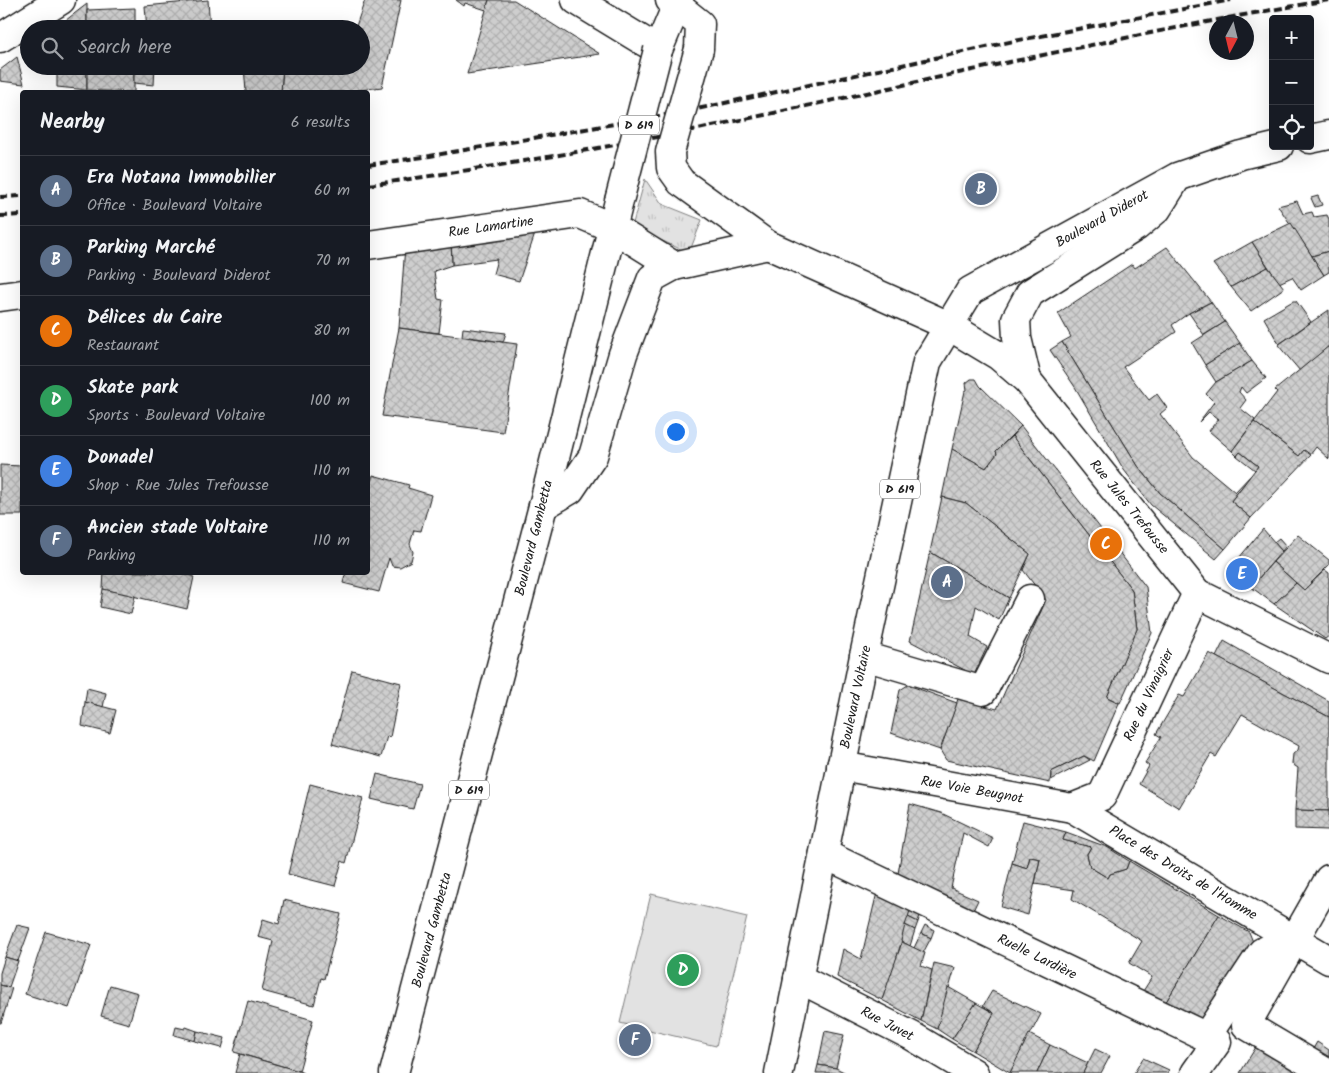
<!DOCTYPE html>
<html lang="en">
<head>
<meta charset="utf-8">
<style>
	:root { --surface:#171b24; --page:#242831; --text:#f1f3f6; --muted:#9ea1a6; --line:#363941; --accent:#0b8043 }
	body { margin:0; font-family:Kalam,sans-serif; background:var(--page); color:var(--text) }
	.controls { position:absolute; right:15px; top:15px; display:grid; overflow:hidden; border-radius:5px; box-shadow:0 5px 20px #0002 }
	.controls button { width:45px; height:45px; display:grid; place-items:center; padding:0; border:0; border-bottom:1px solid var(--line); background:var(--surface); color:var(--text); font:25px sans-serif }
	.compass { position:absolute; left:1209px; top:15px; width:45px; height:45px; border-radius:50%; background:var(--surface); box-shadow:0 5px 20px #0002; rotate:187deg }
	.you { position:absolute; left:675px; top:431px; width:18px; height:18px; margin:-12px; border:4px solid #fff; border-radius:50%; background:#1a73e8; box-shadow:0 0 0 8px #1a73e833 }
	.badge { display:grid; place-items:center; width:32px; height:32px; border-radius:50%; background:var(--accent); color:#fff; font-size:16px; font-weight:700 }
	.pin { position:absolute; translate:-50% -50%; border:2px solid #fff; box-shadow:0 1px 5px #0006 }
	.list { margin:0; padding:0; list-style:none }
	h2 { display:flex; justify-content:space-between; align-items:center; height:65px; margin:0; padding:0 20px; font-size:21px }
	h2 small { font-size:16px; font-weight:400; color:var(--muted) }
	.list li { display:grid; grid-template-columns:32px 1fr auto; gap:15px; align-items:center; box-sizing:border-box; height:70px; padding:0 20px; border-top:1px solid var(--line) }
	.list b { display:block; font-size:19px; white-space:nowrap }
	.list p { margin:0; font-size:16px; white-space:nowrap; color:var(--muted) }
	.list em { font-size:16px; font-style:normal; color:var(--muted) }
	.icon { flex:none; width:28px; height:28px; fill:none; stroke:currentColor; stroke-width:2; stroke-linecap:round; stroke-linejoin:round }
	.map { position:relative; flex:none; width:1329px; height:1073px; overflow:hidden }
	.search { position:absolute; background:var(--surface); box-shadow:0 5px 20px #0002; left:20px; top:20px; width:350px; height:55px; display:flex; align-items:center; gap:12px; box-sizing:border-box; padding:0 18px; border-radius:28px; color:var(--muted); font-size:19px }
	.panel { position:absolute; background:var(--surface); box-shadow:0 5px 20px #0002; left:20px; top:90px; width:350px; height:485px; border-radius:5px }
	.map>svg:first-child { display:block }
	.grass { fill:url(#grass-tufts); stroke:#7f7f7f }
	.pitch { fill:#e2e2e2; stroke:#7f7f7f }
	.building { fill:url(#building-cross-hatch); stroke:#1c1c1c }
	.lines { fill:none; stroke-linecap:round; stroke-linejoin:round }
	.minor-casing { stroke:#1c1c1c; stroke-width:31 }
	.major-casing { stroke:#1c1c1c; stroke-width:31 }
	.minor { stroke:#fff; stroke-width:28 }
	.major { stroke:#fff; stroke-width:28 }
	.rail { stroke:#1c1c1c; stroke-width:4; stroke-dasharray:8 4; stroke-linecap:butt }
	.minor-bridge-casing { stroke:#1c1c1c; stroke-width:31; stroke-linecap:butt }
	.major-bridge-casing { stroke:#1c1c1c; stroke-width:31; stroke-linecap:butt }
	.minor-bridge { stroke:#fff; stroke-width:28 }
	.major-bridge { stroke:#fff; stroke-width:28 }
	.labels { text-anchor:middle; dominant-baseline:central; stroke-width:4.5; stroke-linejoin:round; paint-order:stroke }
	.shield { fill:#fff; stroke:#606060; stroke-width:1 }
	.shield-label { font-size:12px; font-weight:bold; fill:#1c1c1c }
	.street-label { font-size:14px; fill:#1c1c1c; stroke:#fff }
</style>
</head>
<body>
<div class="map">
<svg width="1329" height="1073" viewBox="0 0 1329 1073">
	<defs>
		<pattern id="grass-tufts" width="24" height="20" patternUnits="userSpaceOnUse" patternTransform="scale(1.25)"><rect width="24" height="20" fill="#e2e2e2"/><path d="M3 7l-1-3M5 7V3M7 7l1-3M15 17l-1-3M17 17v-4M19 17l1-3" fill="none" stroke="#c1c1c1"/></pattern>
		<pattern id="building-cross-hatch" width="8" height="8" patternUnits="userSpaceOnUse" patternTransform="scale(1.25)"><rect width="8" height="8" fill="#cecece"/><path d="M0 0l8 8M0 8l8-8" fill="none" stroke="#b0b0b0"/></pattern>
	</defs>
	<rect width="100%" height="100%" fill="#fff"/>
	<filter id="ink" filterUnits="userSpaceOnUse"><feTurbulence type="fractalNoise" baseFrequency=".02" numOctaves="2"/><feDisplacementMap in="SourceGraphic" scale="10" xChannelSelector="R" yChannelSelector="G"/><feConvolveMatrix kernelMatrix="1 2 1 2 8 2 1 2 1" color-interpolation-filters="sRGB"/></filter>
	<g filter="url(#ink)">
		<!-- grass -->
		<path class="grass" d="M645,179l17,25 40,16 -13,33 -57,-26z"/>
		<!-- pitch -->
		<path class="pitch" d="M651,894l96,23 -31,129 -96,-23z"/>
		<!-- building -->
		<g class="building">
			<path d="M208,0l2,29h-63l-2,-23z"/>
			<path d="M365,0h36l-19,87 -39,5h-62l2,-26h51l6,2 1,-2h20v-37h-6z"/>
			<path d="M456,0h33l-3,10 -21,-7 -1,3z"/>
			<path d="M489,0h25l86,54 -133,20z"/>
			<path d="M87,4v25h-30v-2z"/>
			<path d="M135,8v21h-48v-19z"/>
			<path d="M17,57l7,27 -24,-3v-11z"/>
			<path d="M57,66h30v24l-30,-3z"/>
			<path d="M87,66h47v26l-47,-2z"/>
			<path d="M134,66h21l-1,19 -20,-2z"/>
			<path d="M244,66h39l-2,26h-35z"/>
			<path d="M1318,196l4,9 -7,2 -4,-9z"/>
			<path d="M1297,201l6,13 9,-2 2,5 13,-2 2,4v32l-17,5 -34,-50z"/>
			<path d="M1291,223l33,52 -23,15 -9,-13 -13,6 -27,-41z"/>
			<path d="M537,228l-18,53 -26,-7 4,-15 -45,6 -1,-26z"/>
			<path d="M451,239l1,26 -18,6 4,28 5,1 -4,33 -40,-5 6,-82z"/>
			<path d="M1252,242l16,25 -37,20 -18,-23z"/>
			<path d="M1167,247l44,55 -22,11 -17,12 4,7 -53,35 26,33 8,-6 10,14 -7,6 33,43 42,35 17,-18 -21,27 20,17 -26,31 -65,-56 -22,-27 -76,-124 9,-5 -13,-24 74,-49 3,4z"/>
			<path d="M1329,251v21l-5,3 -12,-19z"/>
			<path d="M1268,267l16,21 -33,23 -20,-24z"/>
			<path d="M1293,301h3l15,21 -32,22 -15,-26z"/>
			<path d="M1211,302l14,20 -21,13 -15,-22z"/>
			<path d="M1329,310v36l-29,25 -22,-26z"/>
			<path d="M1225,322l15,21 -35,22 -13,-22z"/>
			<path d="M399,328l118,16 -14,88 -121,-16z"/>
			<path d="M463,328l43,5 -3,9 -41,-6z"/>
			<path d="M1062,342l76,124 22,27 65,56 -9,10 -65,-54 -27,-35 -49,-83 -25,-37z"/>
			<path d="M1240,343l12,18 -36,21 -11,-17z"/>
			<path d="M1329,346v113l-13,-12 -6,8 -6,-5 -5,6 -45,-34 23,-30 -2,-2z"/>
			<path d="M1252,361l14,17 -20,15 -5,-6 -2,5 7,8 -6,8 15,12 -23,31 -23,-20 9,-12 -9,-7 -10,10 15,-20 -8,-8 10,-12z"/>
			<path d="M971,379h5l4,7 41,40 -25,25 1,3 -11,14 -34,-19 13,-58 2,-1 -1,-7z"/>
			<path d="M1254,422l45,34 5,-6 7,5 -60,63 -20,-17 27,-35 -18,-14 -3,4 -5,-5z"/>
			<path d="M1021,426l125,161 6,46 -32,70 -13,-6 30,-68 -5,-39 -120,-154z"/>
			<path d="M1012,436l120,154 5,39 -30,68 12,6 -25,58 -10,-5 -33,16 -1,11 -104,-23 -6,-10 18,-51 39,10 49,-109 -23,-30 7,-16 -64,-51 -24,-6 10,-48 34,19 11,-14 -1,-3z"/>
			<path d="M1240,452l18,14 -3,4 -18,-14z"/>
			<path d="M0,465l22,1v49h-22z"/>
			<path d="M373,475l36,10 -1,3 23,7 -10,36 -7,-1 -4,14 3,8 -2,9 -11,6 -8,-1 -3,-8 -10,34 -36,-9 3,-11h22v-79z"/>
			<path d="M942,497l24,6 64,51 -21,44 -79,-46z"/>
			<path d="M1263,529l19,22 -31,36 -22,-17z"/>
			<path d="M1298,535l31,25v5l-25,25 -31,-28z"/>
			<path d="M1279,538l7,8 -4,5 -8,-9z"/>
			<path d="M930,552l79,46 -10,22 -23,-14 -6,31 17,10 -13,28 -64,-34z"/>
			<path d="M1273,562l23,21 -22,21 -23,-17z"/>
			<path d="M1325,570l4,3v63l-4,3 -51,-35 22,-21 8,7z"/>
			<path d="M104,572h70l20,5 -7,32 -84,-20z"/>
			<path d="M103,589l32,7 -4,18 -31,-7z"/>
			<path d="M1224,641l105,60v16l-113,-60z"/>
			<path d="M1209,653l120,64v94l-34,-1 3,-42 -6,-4 1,-10 5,-4 1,-4 -57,-32 -26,43 -5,-3 -32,54 -40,-24 10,-18 -4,-3 16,-26 -5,-3 23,-39 5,2z"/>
			<path d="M352,670l49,13 -11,54 -3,-1 -6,21 -49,-13z"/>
			<path d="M908,685l49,18 -17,47 -49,-17 9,-43z"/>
			<path d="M87,688l19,5 -3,14 -18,-5z"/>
			<path d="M85,702l31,8 -6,23 -28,-7z"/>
			<path d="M1084,756l6,4 -39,20v-8z"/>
			<path d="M377,774l43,10 -7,25 -42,-10z"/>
			<path d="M310,784l53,14 -17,65 -4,-2 -7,25 -47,-12z"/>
			<path d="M910,804l31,9 52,25 -4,9 -26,-14 -12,55 27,12 -9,19 -73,-34z"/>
			<path d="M1295,810l34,1v19l-34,-1z"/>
			<path d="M1023,821l43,11 -3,8 28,7 -4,7 3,13 18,11 2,-4 16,-5 3,-8 90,54 -58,95 -23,-11 14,-22 -23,-14 13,-22 -70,-42 2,-9 -39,-6 5,-25 -10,-2 -3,11 -15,-5z"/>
			<path d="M1066,832l41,15 22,14 -3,8 -16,5 -2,4 -18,-11 -3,-13 4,-7 -28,-7z"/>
			<path d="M1030,857l10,2 -12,56 -27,-8 11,-44 15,5z"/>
			<path d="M879,884l34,17 -20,70 -11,29 -45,-23 6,-28 18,10z"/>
			<path d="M284,900l57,14 -17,65 -3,-1 -7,27 -52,-14 11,-50 -15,-4 5,-18 16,5z"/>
			<path d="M913,901l10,5 -5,16 -10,-5z"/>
			<path d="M1219,915l30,17 4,10 -52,86 -40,-18z"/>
			<path d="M908,917l10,5 -3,8 -10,-5z"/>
			<path d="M17,925l13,3 -12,33 -13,-4z"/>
			<path d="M905,925l10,5 -5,16 -9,-5z"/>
			<path d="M925,925l9,5 -3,8 -10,-5z"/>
			<path d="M46,932l45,13 -22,63 -44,-14z"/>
			<path d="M921,933l10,5 -8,15 -9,-5z"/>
			<path d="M902,942l23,11 -4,13 11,4 -11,51 -39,-21z"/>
			<path d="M5,957l13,4 -9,26 -9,-2v-12z"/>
			<path d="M934,963l21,5 -18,61 -16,-8z"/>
			<path d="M0,985l12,3 -11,35h-1z"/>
			<path d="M110,985l28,8 -9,31 -28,-8z"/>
			<path d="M948,987l28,16 -24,36 -15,-10z"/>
			<path d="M992,991l49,23 -31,59 -37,-22 21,-38 -11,-7z"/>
			<path d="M248,1001l65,19 -14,51 -65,-19z"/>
			<path d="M976,1003l18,10 -21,38 -21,-12z"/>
			<path d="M176,1027l9,2 1,-2 11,4 -2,10 -21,-6z"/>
			<path d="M197,1031l28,7 -3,10 -27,-7z"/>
			<path d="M825,1031l19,4 -8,33 -18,-3z"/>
			<path d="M1029,1034l21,11 -13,28h-27z"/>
			<path d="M1317,1042l12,8v8l-4,6 -15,-10z"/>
			<path d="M1050,1045l38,18 -5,10h-46z"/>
			<path d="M1256,1047l43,26h-59z"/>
			<path d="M1095,1049l15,7 -9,17h-18z"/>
			<path d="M240,1054l59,17 4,2h-68z"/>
			<path d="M1143,1058l26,12 -2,3h-33z"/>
			<path d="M818,1065l18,3 10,5h-30z"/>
		</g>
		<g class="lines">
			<!-- minor casing -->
			<g class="minor-casing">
				<g id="minor">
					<path d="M576,0l82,50"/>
					<path d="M670,0l30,24 -1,25"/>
					<path d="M0,38l61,-38"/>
					<path d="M681,182l87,63 181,81 50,30 28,24 170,213 132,66"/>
					<path d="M368,245l212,-31 33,14 61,38 94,-21"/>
					<path d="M0,297l22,-3"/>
					<path d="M864,656l119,35 47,-92"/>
					<path d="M841,766l231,42 30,-12 95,-203"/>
					<path d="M1072,808l257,152"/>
					<path d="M824,854l393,188 -22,31"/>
					<path d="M798,978l114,58 62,37"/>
					<path d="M1206,1037l56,-85 31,-13"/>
					<path d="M1327,1073l-81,-48 83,-146"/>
				</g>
			</g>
			<!-- major casing -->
			<g class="major-casing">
				<g id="major">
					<path d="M658,50l21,-50"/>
					<path d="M1310,139l19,-4"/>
					<path d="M1027,380l-10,-42 -1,-19 14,-26 107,-67 20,-17 17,-27"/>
					<path d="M543,506l27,-16 23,-34 30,-102 29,-76 22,-12"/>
					<path d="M394,1073l149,-567 76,-305"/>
					<path d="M779,1073l85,-417 63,-294 43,-71 207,-114 64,-22 38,-9"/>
				</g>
			</g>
			<!-- minor -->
			<use href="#minor" class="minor"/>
			<!-- major -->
			<use href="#major" class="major"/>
			<!-- rail -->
			<g class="rail">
				<path d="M368,165l62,-9 253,-44 331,-71 217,-41"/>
				<path d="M368,185c107,-15 214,-33 320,-54 213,-44 426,-95 641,-131"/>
				<path d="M0,197l22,-1"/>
				<path d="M0,216l22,-1"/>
			</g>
			<!-- minor-bridge casing -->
			<g class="minor-bridge-casing">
				<path id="minor-bridge" d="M681,182l-10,-14 -1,-16 29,-103"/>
			</g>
			<!-- major-bridge casing -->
			<g class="major-bridge-casing">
				<path id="major-bridge" d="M619,201l39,-151"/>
			</g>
			<!-- minor-bridge -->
			<use href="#minor-bridge" class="minor-bridge"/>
			<!-- major-bridge -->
			<use href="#major-bridge" class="major-bridge"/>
		</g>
	</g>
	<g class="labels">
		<!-- shield labels -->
		<g class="shield">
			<rect x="619" y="115.5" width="40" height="19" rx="4"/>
			<rect x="880" y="479.5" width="40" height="19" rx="4"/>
			<rect x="449" y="780.5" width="40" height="19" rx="4"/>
		</g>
		<g class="shield-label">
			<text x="639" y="125">D 619</text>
			<text x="900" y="489">D 619</text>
			<text x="469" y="790">D 619</text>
		</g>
		<!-- street labels -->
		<g class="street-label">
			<text transform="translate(1102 219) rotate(-29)">Boulevard Diderot</text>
			<text transform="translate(491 227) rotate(-8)">Rue Lamartine</text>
			<text transform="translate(1129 507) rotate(51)">Rue Jules Trefousse</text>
			<text transform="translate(534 538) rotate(-76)">Boulevard Gambetta</text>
			<text transform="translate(1149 695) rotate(-65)">Rue du Vinaigrier</text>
			<text transform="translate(856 697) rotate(-78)">Boulevard Voltaire</text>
			<text transform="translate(972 790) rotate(10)">Rue Voie Beugnot</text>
			<text transform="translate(1183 873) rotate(31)">Place des Droits de l'Homme</text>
			<text transform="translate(432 930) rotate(-75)">Boulevard Gambetta</text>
			<text transform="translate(1037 957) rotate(26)">Ruelle Lardière</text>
			<text transform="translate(887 1024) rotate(28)">Rue Juvet</text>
		</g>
	</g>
</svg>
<div class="controls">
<button>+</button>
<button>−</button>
<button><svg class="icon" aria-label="locate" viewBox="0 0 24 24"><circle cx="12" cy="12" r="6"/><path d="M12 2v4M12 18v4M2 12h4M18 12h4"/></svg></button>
</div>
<svg class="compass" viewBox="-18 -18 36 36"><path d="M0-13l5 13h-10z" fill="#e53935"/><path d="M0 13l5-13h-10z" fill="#9ea1a6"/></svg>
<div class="you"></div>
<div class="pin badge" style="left:947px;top:582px;background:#5c6f8a">A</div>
<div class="pin badge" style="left:981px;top:189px;background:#5c6f8a">B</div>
<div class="pin badge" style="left:1106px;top:544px;background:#e8710a">C</div>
<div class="pin badge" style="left:683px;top:970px;background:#2e9e5b">D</div>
<div class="pin badge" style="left:1242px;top:574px;background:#3f7fe0">E</div>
<div class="pin badge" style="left:635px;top:1040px;background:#5c6f8a">F</div>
<div class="search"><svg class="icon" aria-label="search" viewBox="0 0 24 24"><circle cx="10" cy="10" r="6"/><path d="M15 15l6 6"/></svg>Search here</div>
<section class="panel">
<h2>Nearby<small>6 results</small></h2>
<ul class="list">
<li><span class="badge" style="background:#5c6f8a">A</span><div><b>Era Notana Immobilier</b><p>Office · Boulevard Voltaire</p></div><em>60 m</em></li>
<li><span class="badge" style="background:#5c6f8a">B</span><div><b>Parking Marché</b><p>Parking · Boulevard Diderot</p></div><em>70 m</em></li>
<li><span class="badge" style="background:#e8710a">C</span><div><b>Délices du Caire</b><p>Restaurant</p></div><em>80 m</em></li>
<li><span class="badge" style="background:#2e9e5b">D</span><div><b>Skate park</b><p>Sports · Boulevard Voltaire</p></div><em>100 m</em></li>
<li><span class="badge" style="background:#3f7fe0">E</span><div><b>Donadel</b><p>Shop · Rue Jules Trefousse</p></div><em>110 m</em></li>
<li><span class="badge" style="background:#5c6f8a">F</span><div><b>Ancien stade Voltaire</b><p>Parking</p></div><em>110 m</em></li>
</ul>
</section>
</div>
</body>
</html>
